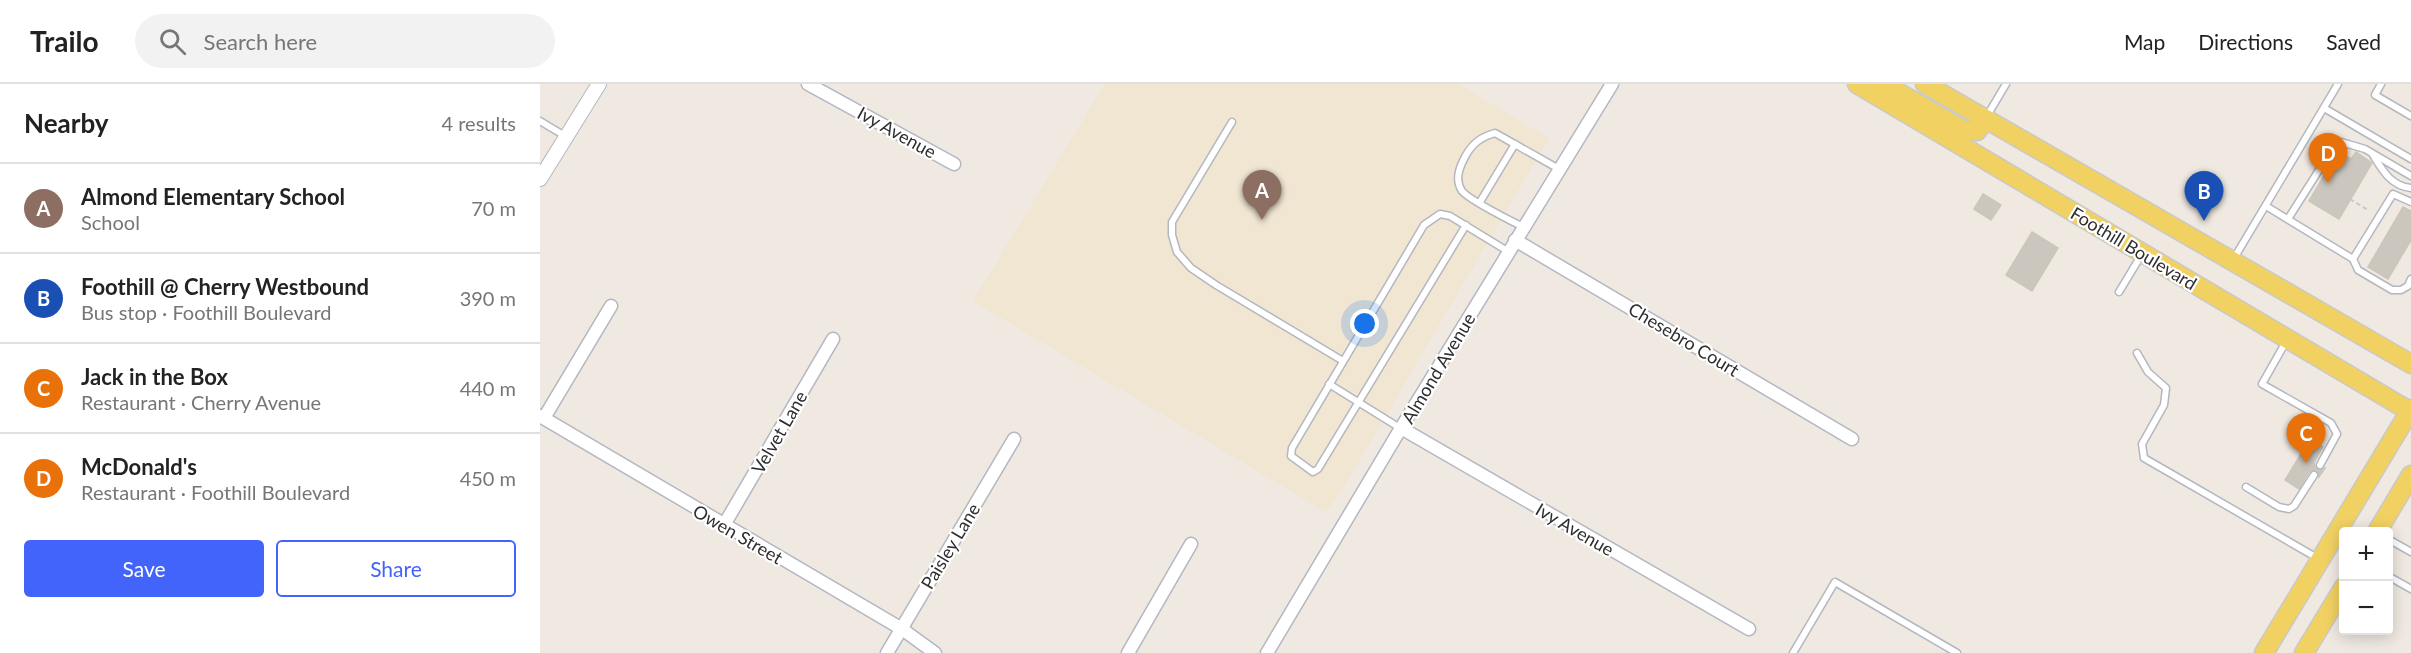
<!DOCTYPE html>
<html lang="en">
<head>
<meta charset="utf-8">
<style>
	:root { --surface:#fff; --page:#f2f2f2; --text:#222; --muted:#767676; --line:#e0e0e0; --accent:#4264fb }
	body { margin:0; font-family:Lato,sans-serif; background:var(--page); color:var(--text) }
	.controls { position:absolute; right:18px; bottom:18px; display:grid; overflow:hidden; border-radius:6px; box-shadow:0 3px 15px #0003 }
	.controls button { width:54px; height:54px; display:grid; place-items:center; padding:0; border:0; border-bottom:2px solid var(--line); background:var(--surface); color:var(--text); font:30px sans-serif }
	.you { position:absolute; left:825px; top:240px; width:21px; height:21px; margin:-15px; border:4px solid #fff; border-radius:50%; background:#1a73e8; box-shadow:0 0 0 9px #1a73e833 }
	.badge { display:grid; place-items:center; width:39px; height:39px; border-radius:50%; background:var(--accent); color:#fff; font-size:20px; font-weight:700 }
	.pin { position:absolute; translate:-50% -50px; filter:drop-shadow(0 2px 3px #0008) }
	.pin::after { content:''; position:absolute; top:32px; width:21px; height:18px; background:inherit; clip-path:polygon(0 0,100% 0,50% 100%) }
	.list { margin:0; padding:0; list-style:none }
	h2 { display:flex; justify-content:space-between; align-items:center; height:78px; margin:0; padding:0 24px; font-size:26px }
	h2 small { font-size:20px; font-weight:400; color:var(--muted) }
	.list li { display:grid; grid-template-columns:39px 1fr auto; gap:18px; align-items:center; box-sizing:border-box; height:90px; padding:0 24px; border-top:2px solid var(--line) }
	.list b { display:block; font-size:22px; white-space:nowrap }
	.list p { margin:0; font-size:20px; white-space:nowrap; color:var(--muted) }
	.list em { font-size:20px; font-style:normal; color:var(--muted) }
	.actions { display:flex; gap:12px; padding:18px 24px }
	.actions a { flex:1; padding:14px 0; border:2px solid var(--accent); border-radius:6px; text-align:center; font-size:21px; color:var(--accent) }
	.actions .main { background:var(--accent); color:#fff }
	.icon { flex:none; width:33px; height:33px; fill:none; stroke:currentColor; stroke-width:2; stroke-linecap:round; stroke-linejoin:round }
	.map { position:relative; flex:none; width:1871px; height:569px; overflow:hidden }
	header { display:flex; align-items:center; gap:36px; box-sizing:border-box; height:84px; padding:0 30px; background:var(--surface); border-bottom:2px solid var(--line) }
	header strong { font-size:28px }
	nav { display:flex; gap:33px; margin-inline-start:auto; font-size:21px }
	.search { width:420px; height:54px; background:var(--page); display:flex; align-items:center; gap:15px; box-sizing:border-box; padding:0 21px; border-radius:33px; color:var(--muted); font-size:22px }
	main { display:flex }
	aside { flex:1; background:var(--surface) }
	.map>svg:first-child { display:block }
	.education { fill:#f0e6d1 }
	.building { fill:#cbc7bf; stroke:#cbc5ba; stroke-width:1.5 }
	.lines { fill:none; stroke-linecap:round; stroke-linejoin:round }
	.service-casing { stroke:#b4b7c1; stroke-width:9 }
	.minor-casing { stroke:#b4b7c1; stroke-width:15 }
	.tertiary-casing { stroke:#b4b7c1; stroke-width:16 }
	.primary-casing { stroke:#c9c9c9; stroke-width:21 }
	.path { stroke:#c9c9c9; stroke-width:2; stroke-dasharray:4.5 3; stroke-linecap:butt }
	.service { stroke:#fff; stroke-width:6 }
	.minor { stroke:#fff; stroke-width:12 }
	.tertiary { stroke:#fff; stroke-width:14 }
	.primary { stroke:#f2d163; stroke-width:18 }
	.labels { text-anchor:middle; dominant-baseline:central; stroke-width:4.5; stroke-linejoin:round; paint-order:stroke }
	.street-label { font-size:18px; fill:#2e2e2e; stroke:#fff }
</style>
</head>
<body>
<header>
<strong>Trailo</strong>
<div class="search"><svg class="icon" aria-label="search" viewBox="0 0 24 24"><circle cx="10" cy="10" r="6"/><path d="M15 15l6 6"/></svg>Search here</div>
<nav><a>Map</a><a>Directions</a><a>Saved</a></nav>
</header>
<main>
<aside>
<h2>Nearby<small>4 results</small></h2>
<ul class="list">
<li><span class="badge" style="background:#8d6e63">A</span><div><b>Almond Elementary School</b><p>School</p></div><em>70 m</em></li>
<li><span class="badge" style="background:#1a4fb4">B</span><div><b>Foothill @ Cherry Westbound</b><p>Bus stop · Foothill Boulevard</p></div><em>390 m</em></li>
<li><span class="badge" style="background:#e8710a">C</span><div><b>Jack in the Box</b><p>Restaurant · Cherry Avenue</p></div><em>440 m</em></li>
<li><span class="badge" style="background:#e8710a">D</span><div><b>McDonald's</b><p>Restaurant · Foothill Boulevard</p></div><em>450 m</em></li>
</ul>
<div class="actions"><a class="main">Save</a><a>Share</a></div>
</aside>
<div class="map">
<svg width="1871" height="569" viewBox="0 0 1871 569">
	<rect width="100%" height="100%" fill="#efe9e1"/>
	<!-- education -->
	<path class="education" d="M565,0h353l91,54 -211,359 -12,15 -353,-211z"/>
	<!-- building -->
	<g class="building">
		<path d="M1798,68l13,7 5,-7 16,11 -33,56 -30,-18z"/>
		<path d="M1443,110l18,11 -10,15 -17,-11z"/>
		<path d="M1863,123l8,4v29l-23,39 -20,-12z"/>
		<path d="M1492,148l26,16 -26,43 -26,-16z"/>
		<path d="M1770,355l13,8 -9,15 1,5 5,3 5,-2 -6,9 -3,-7 -7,2 -10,17 -14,-9z"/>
	</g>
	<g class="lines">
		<!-- service casing -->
		<g class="service-casing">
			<g id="service">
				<path d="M1841,0l-6,11 36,21"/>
				<path d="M1784,24l87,51"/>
				<path d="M1447,32l19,-32"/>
				<path d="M0,37l25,15"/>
				<path d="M692,38l-60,100v13l5,17 14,16 25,17 127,76"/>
				<path d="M1833,71c10,16 18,31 38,33"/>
				<path d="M940,118l35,-58"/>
				<path d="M1726,122l87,53 40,-65 18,8"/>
				<path d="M1748,135l45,-71 8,-6 24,7 46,27"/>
				<path d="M926,141l-148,244 -5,3 -22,-16 1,-8 132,-223 16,-11 10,2 59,36"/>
				<path d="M983,143c-13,-7 -53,-26 -61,-36 -8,-12 -2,-25 4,-36 7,-12 15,-18 29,-22l64,36"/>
				<path d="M1813,175l5,11 34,20h9l7,-4 3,-7"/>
				<path d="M1693,176l105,-176"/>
				<path d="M1579,208l23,-38"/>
				<path d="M1747,256l-25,44 69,39 6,11 -17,31"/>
				<path d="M1597,269l11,19 18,16 -2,17 -22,39 2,14 175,101"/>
				<path d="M789,300l71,44"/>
				<path d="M1706,403l33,20 10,2 5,-3 20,-31"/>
				<path d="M1848,455l23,13"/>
				<path d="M1848,492l23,13"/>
				<path d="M1253,569l42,-71 122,71"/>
			</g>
		</g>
		<!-- minor casing -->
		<g class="minor-casing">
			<g id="minor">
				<path d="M268,0l146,80"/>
				<path d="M975,156l337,199"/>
				<path d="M0,332l362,213 33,24"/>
				<path d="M4,334l67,-112"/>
				<path d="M861,344l348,201"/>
				<path d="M184,441l109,-186"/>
				<path d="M347,569l127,-214"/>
				<path d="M588,569l63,-109"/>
				<path d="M727,569l134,-225 211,-344"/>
			</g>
		</g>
		<!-- tertiary casing -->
		<g class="tertiary-casing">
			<path id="tertiary" d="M0,95l59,-95"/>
		</g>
		<!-- primary casing -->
		<g class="primary-casing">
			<g id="primary">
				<path d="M1317,0l554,328"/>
				<path d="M1344,0l79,46 14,1 8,-12"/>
				<path d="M1385,0l486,280"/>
				<path d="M1837,448l34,-57"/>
				<path d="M1724,569l147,-244"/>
				<path d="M1764,569l40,-66"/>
			</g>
		</g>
		<!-- path -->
		<path class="path" d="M1810,115l18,11"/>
		<!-- service -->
		<use href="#service" class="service"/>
		<!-- minor -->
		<use href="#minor" class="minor"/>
		<!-- tertiary -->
		<use href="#tertiary" class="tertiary"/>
		<!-- primary -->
		<use href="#primary" class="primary"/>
	</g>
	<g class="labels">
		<!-- street labels -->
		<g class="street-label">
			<text transform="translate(357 48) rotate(29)">Ivy Avenue</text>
			<text transform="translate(1594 164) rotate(31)">Foothill Boulevard</text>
			<text transform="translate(1144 255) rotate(31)">Chesebro Court</text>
			<text transform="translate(898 284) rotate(-59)">Almond Avenue</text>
			<text transform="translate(239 348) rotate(-60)">Velvet Lane</text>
			<text transform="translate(1035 445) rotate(30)">Ivy Avenue</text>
			<text transform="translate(198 450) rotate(30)">Owen Street</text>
			<text transform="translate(410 462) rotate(-59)">Paisley Lane</text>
		</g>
	</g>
</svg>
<div class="controls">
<button>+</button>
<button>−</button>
</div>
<div class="you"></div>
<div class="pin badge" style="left:722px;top:136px;background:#8d6e63">A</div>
<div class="pin badge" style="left:1664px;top:137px;background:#1a4fb4">B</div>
<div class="pin badge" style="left:1766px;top:379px;background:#e8710a">C</div>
<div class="pin badge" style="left:1788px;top:99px;background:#e8710a">D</div>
</div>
</main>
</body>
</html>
